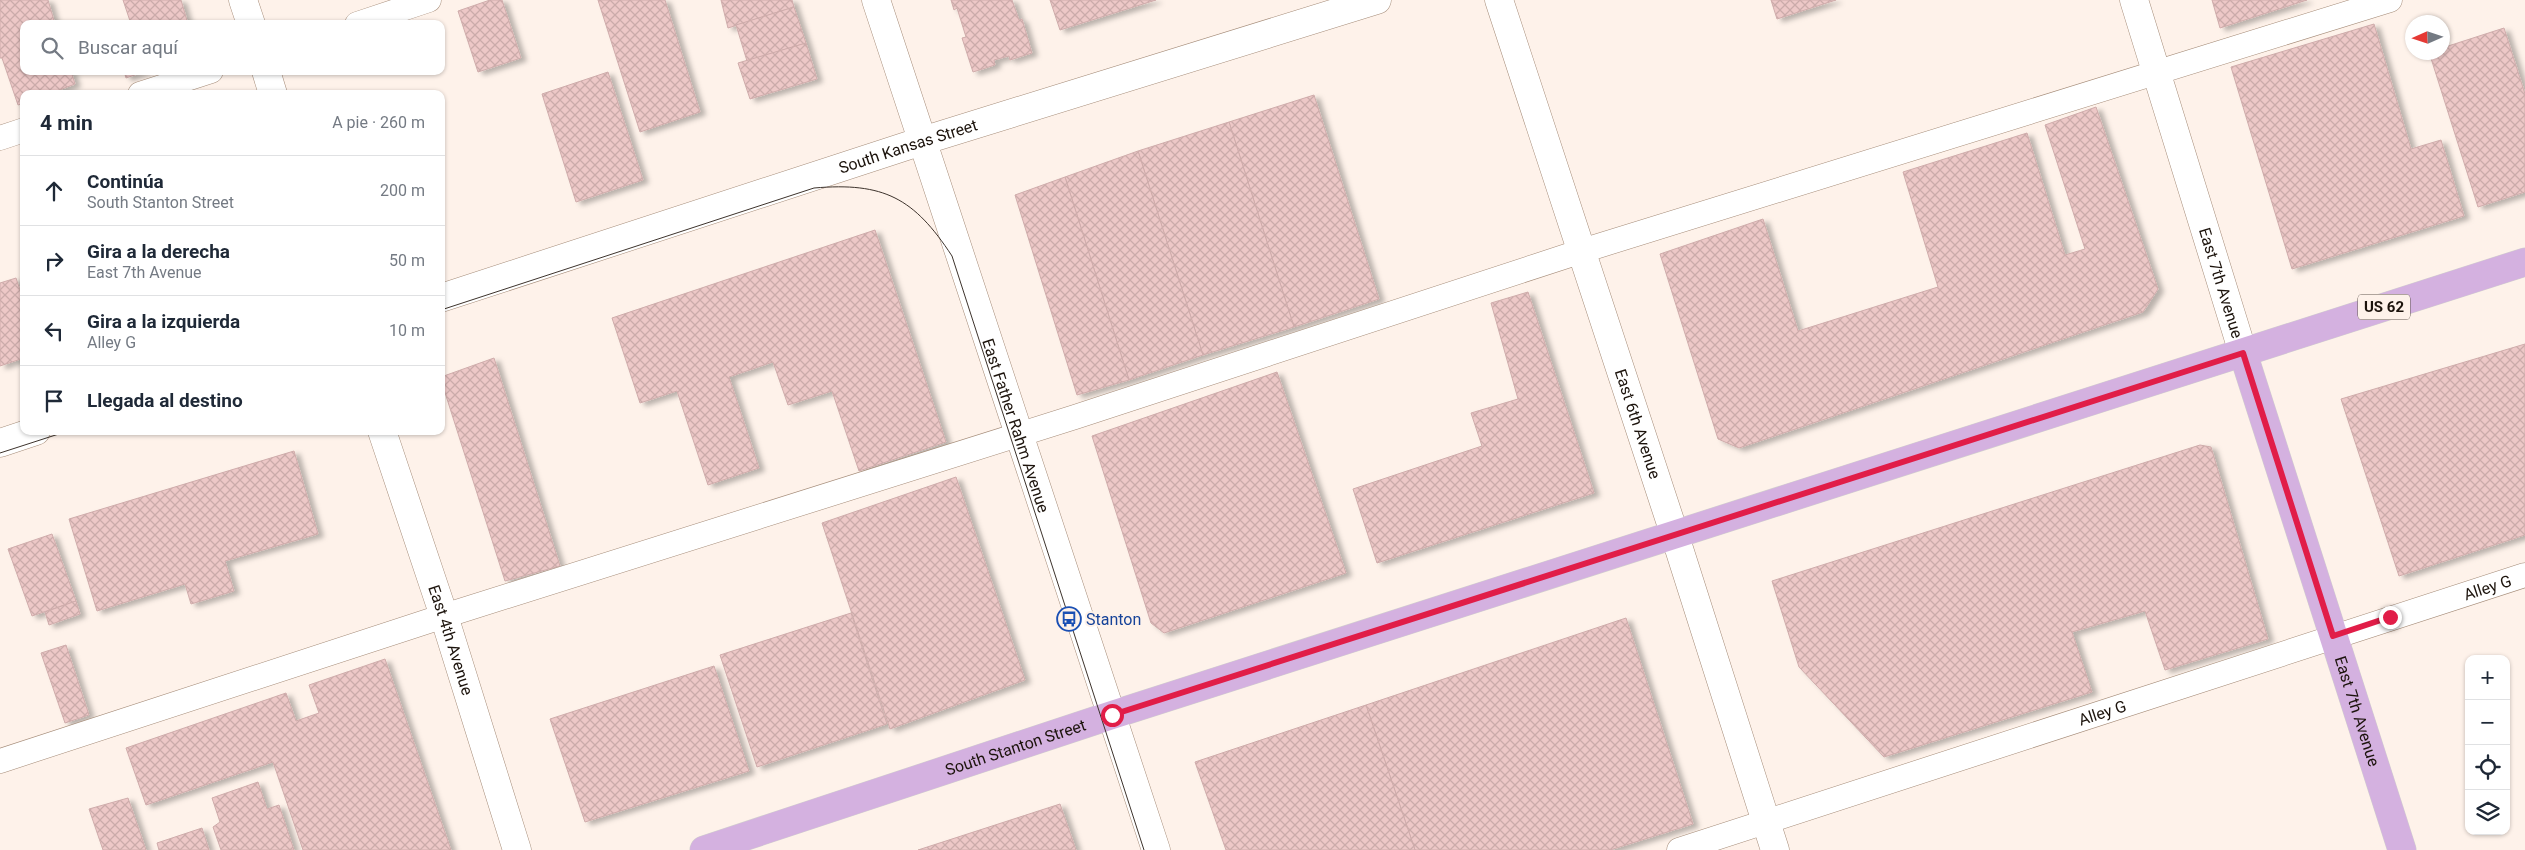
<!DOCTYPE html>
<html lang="es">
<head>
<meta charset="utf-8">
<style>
	:root { --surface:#fff; --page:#f2f2f3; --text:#1f2937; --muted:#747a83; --line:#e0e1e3 }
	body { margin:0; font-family:Roboto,sans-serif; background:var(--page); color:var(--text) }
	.controls { position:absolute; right:15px; bottom:15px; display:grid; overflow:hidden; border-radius:10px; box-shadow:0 1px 4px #0004 }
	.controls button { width:45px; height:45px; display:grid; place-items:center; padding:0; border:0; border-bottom:1px solid var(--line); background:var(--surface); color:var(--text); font:25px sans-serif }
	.compass { position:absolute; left:2405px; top:15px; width:45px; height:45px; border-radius:50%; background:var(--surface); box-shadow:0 1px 4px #0004; rotate:267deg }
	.stop { position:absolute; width:15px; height:15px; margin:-11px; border:4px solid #e11d48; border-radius:50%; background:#fff }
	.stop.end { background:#e11d48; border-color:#fff; box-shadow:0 1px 5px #0008 }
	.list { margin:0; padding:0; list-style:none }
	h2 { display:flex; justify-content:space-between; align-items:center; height:65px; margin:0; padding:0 20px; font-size:21px }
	h2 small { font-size:16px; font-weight:400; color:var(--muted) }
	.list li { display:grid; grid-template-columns:32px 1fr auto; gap:15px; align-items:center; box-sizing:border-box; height:70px; padding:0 20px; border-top:1px solid var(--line) }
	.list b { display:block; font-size:19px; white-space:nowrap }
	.list p { margin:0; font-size:16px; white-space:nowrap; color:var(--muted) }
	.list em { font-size:16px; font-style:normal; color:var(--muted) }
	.icon { flex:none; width:28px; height:28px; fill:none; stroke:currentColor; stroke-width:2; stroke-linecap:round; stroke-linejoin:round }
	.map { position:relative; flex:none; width:2525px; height:850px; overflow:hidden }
	.search { position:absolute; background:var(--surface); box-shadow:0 1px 4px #0004; left:20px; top:20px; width:425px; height:55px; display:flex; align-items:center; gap:12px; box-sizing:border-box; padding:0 18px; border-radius:10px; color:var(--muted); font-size:19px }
	.panel { position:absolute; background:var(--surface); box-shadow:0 1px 4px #0004; left:20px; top:90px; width:425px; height:345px; border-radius:10px }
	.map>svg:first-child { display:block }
	.building { fill:url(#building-cross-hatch); stroke:#cfacab; filter:url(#shadow) }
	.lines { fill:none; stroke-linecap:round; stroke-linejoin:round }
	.lane-casing { stroke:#a58c79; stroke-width:25 }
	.street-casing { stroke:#a58c79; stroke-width:29 }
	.secondary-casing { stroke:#a58c79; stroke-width:29 }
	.primary-casing { stroke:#d2d0ce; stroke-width:29 }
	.lane { stroke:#fff; stroke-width:24 }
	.street { stroke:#fff; stroke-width:28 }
	.secondary { stroke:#fff; stroke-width:28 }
	.primary { stroke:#d4b1e0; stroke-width:28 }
	.tram { stroke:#3d332c; stroke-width:1 }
	.route { stroke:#e11d48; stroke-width:6 }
	.labels { text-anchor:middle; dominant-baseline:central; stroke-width:4; stroke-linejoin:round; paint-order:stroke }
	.shield { fill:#fef2ea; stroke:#60564f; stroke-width:1 }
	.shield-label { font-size:15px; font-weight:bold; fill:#1c130c }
	.street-label { font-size:16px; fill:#1c130c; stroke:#fef2ea }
	.transit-label { font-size:16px; fill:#164399; stroke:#fef2ea; text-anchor:start }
</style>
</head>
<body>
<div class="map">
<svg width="2525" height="850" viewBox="0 0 2525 850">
	<defs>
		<pattern id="building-cross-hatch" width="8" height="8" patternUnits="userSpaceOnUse" patternTransform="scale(1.25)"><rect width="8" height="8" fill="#edc8c7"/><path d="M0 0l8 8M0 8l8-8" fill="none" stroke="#cbabaa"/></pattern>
		<filter id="shadow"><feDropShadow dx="5.5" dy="3" stdDeviation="2.5" flood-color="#0004"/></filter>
	</defs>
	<rect width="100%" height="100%" fill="#fef2ea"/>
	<!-- building -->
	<g class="building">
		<path d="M0,0h48l7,24h-31v47h47l4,13 -26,10h-25v9l-6,2 -16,-47h-2z"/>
		<path d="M123,0h58l7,24h-57z"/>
		<path d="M490,0h12l19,58 -43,14 -20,-61z"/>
		<path d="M598,0h67l35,112 -60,20z"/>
		<path d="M721,0h71l2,7 -66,21z"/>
		<path d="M951,0h61l7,20 3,-1 10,34 -22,7 -1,-4 -15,4 1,5 -22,7 -11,-34 4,-1 -9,-29 -3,2z"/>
		<path d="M1050,0h106l-96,30z"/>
		<path d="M1771,0h65l-59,19z"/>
		<path d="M2212,0h95l-87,28z"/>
		<path d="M794,7l12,36 -59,18 -11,-36z"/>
		<path d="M2374,24l37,125 30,-9 23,76 -172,53 -61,-202z"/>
		<path d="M2504,28l21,66v98l-47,15 -49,-155h13v-4z"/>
		<path d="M806,43l11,36 -67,20 -12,-36z"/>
		<path d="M124,71h22l-20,7z"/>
		<path d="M608,72l35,108 -67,22 -34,-108z"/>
		<path d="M1314,95l65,204 -85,28 -65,-205z"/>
		<path d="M2096,107l62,182 -15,23 -404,136 -21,-9 -58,-185 103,-35 35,112 140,-44 -35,-115 124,-39 38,122 20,-6 -40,-124z"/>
		<path d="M1229,122l65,205 -91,28 -65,-204z"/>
		<path d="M1138,151l65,204 -74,25 -64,-203z"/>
		<path d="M1065,177l64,203 -52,15 -62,-200z"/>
		<path d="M875,230l71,212 -87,29 -27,-80 -44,14 -15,-43 -44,15 30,91 -51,17 -31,-94 -37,12 -28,-85z"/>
		<path d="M16,278l8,24v56l-24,8v-83z"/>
		<path d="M1528,292l66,201 -217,70 -24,-74 129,-43 -11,-33 47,-14 -27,-96z"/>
		<path d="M2525,344v191l-126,41 -58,-177z"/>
		<path d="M494,358l66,208 -55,15 -64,-201v-3z"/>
		<path d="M1277,372l69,201 -182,60 -13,-10 -59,-187z"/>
		<path d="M2200,445l11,2 57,192 -103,31 -20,-59 -73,21 20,60 -208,65 -85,-90 -27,-86z"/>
		<path d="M294,451l24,83 -93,27 9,30 -43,13 -6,-20 -88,27 -28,-92z"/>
		<path d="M956,477l69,203 -135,49 -68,-206z"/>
		<path d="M52,534l24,67 -44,15 -24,-67z"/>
		<path d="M76,601l4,13 -31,11 -4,-13z"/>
		<path d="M851,613l36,111 -130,43 -37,-112z"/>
		<path d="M1626,618l67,206 -83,26h-195l-49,-145z"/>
		<path d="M66,645l23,70 -24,8 -24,-70z"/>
		<path d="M385,659l66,191h-148l-30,-88 -127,43 -20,-57 160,-55 10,28 23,-8 -10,-28z"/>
		<path d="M714,666l35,105 -164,51 -35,-103z"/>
		<path d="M1366,705l49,145h-189l-31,-88z"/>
		<path d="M258,782l9,27 12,-4 15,45h-73l-8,-23 7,-5 -8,-24z"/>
		<path d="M128,798l18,52h-43l-14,-41z"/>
		<path d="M1060,804l16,46h-158z"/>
		<path d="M202,828l7,22h-50l-2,-7z"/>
	</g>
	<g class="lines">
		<!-- lane casing -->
		<g class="lane-casing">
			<g id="lane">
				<path d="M357,24l72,-24"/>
				<path d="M140,94l71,-23"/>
				<path d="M0,138l24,-8"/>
				<path d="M0,761l444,-145 631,-199 507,-166 808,-251"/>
				<path id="s1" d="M1679,850l846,-275"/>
			</g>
		</g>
		<!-- street casing -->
		<g class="street-casing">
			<g id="street">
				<path d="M243,0l8,24"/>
				<path id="s2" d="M876,0l280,850"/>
				<path d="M266,71l7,23"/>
				<path id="s3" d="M382,431l62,185 73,234"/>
			</g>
		</g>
		<!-- secondary casing -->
		<g class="secondary-casing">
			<g id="secondary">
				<path id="s4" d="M1499,0l176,536 100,314"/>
				<path id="s5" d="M2134,0l109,353"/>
				<path id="s6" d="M441,298l481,-157 455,-141"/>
				<path d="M0,443l36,-12"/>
			</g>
		</g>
		<!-- primary casing -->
		<g class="primary-casing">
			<g id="primary">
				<path id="s7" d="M2243,353l159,497"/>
				<path id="s8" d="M704,850l408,-135 1413,-453"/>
			</g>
		</g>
		<!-- lane -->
		<use href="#lane" class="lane"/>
		<!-- street -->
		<use href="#street" class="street"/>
		<!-- secondary -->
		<use href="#secondary" class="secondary"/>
		<!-- primary -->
		<use href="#primary" class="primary"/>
		<!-- tram -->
		<g class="tram">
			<path d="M441,310l373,-122c70,-6 100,10 138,68l192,594"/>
			<path d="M0,453l68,-22"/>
		</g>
	</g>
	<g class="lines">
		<!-- route -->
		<path class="route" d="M1112,715l1131,-362 90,283 57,-19"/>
	</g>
	<!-- icons -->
	<defs>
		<g id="bus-ring" transform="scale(1.25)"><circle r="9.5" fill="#fef2ea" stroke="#1a4fb4" stroke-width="1.5"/><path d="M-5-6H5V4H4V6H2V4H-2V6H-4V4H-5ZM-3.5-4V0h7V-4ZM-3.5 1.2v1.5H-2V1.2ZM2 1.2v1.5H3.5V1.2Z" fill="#1a4fb4"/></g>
	</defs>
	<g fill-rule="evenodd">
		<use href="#bus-ring" x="1069" y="619"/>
	</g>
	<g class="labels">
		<!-- shield labels -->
		<rect class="shield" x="2358" y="294.5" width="52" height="25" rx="4"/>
		<g class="shield-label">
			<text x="2384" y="307">US 62</text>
		</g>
		<!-- street labels -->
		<g class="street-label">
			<text stroke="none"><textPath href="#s6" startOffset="491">South Kansas Street</textPath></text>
			<text stroke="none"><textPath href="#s5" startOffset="296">East 7th Avenue</textPath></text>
			<text stroke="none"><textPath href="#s4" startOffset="446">East 6th Avenue</textPath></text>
			<text stroke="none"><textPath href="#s2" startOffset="448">East Father Rahm Avenue</textPath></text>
			<text stroke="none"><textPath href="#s1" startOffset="850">Alley G</textPath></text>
			<text stroke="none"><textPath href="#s3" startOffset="220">East 4th Avenue</textPath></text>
			<text stroke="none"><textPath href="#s1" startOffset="445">Alley G</textPath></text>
			<text stroke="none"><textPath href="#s7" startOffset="376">East 7th Avenue</textPath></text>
			<text stroke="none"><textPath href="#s8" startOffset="328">South Stanton Street</textPath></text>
		</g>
		<!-- transit labels -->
		<g class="transit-label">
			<text x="1086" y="619">Stanton</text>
		</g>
	</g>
</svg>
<div class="controls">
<button>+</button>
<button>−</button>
<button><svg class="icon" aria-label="locate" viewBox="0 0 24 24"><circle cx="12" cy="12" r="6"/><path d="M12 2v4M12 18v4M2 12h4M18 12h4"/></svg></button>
<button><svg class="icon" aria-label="layers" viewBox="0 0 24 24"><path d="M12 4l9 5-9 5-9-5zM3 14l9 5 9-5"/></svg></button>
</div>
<svg class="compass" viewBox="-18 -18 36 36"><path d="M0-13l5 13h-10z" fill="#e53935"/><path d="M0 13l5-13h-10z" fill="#747a83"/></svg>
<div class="stop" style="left:1112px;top:715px"></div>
<div class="stop end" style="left:2390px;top:617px"></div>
<div class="search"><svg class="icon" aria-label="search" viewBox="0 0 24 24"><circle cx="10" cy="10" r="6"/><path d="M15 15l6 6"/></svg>Buscar aquí</div>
<section class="panel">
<h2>4 min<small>A pie · 260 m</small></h2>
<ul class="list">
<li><svg class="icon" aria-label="ahead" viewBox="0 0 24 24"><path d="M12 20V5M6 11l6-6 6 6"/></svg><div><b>Continúa</b><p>South Stanton Street</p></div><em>200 m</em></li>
<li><svg class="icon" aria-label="right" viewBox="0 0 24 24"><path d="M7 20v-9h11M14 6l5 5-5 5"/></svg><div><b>Gira a la derecha</b><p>East 7th Avenue</p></div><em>50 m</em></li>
<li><svg class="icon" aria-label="left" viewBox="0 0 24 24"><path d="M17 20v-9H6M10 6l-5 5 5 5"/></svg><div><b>Gira a la izquierda</b><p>Alley G</p></div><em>10 m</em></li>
<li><svg class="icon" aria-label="arrive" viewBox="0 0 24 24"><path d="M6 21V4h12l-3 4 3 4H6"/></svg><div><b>Llegada al destino</b></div></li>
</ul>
</section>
</div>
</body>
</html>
